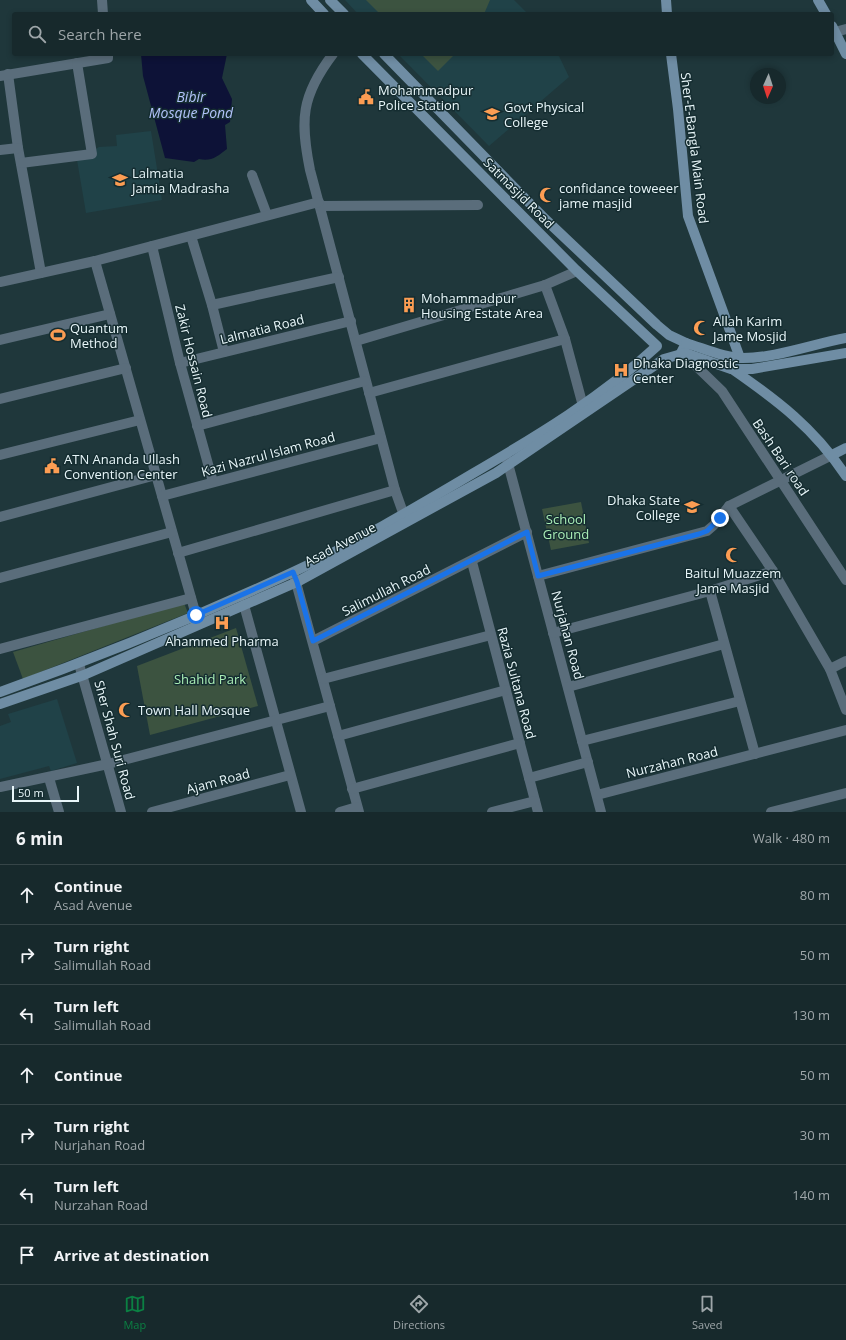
<!DOCTYPE html>
<html lang="en">
<head>
<meta charset="utf-8">
<style>
	:root { --surface:#17292c; --page:#243538; --text:#f1f3f6; --muted:#9ea6a9; --line:#364548; --accent:#0b8043 }
	body { margin:0; font-family:"Open Sans",sans-serif; background:var(--page); color:var(--text) }
	.compass { position:absolute; left:750px; top:68px; width:36px; height:36px; border-radius:50%; background:var(--surface); box-shadow:0 2px 6px #0003; rotate:183deg }
	.scale { position:absolute; left:12px; bottom:10px; width:67px; box-sizing:border-box; padding-left:4px; border:2px solid #e8f6f9; border-top:0; font-size:11px; line-height:14px; white-space:nowrap; color:#e8f6f9; -webkit-text-stroke:3px #152d31; paint-order:stroke }
	.stop { position:absolute; width:12px; height:12px; margin:-9px; border:3px solid #1a73e8; border-radius:50%; background:#fff }
	.stop.end { background:#1a73e8; border-color:#fff; box-shadow:0 1px 4px #0008 }
	.list { margin:0; padding:0; list-style:none }
	h2 { display:flex; justify-content:space-between; align-items:center; height:52px; margin:0; padding:0 16px; font-size:17px }
	h2 small { font-size:13px; font-weight:400; color:var(--muted) }
	.list li { display:grid; grid-template-columns:26px 1fr auto; gap:12px; align-items:center; box-sizing:border-box; height:60px; padding:0 16px; border-top:1px solid var(--line) }
	.list b { display:block; font-size:15px; white-space:nowrap }
	.list p { margin:0; font-size:13px; white-space:nowrap; color:var(--muted) }
	.list em { font-size:13px; font-style:normal; color:var(--muted) }
	.icon { flex:none; width:22px; height:22px; fill:none; stroke:currentColor; stroke-width:2; stroke-linecap:round; stroke-linejoin:round }
	.map { position:relative; flex:none; width:846px; height:812px; overflow:hidden }
	.search { position:absolute; background:var(--surface); box-shadow:0 2px 6px #0003; left:12px; right:12px; top:12px; height:44px; display:flex; align-items:center; gap:10px; box-sizing:border-box; padding:0 14px; border-radius:4px; color:var(--muted); font-size:15px }
	.sheet { height:472px; background:var(--surface) }
	nav { display:flex; justify-content:space-around; align-items:center; box-sizing:border-box; height:56px; border-top:1px solid var(--line); background:var(--surface); font-size:11px; color:var(--muted) }
	nav a { display:grid; justify-items:center; gap:2px }
	nav .on { color:var(--accent) }
	.map>svg:first-child { display:block }
	.built { fill:#204248 }
	.green { fill:#3c5340 }
	.water { fill:#0d1237 }
	.lines { fill:none; stroke-linecap:round; stroke-linejoin:round }
	.street { stroke:#5a6d7b; stroke-width:10 }
	.secondary { stroke:#6f8da4; stroke-width:10 }
	.route { stroke:#1a73e8; stroke-width:5 }
	.labels { text-anchor:middle; dominant-baseline:central; stroke-width:3; stroke-linejoin:round; paint-order:stroke }
	.poi-label { font-size:13px; fill:#e8f6f9; stroke:#152d31; text-anchor:start }
	.street-label { font-size:13px; fill:#e8f6f9; stroke:#152d31 }
	.park-label { font-size:13px; fill:#abeeb6; stroke:#152d31 }
	.water-label { font-size:14px; font-style:italic; fill:#b2c2fa; stroke:#152d31 }
</style>
</head>
<body>
<div class="map">
<svg width="846" height="812" viewBox="0 0 846 812">
	<rect width="100%" height="100%" fill="#1f373b"/>
	<!-- built -->
	<g class="built">
		<path d="M345,0h169l14,14h-170z"/>
		<path d="M398,54h160l11,23 -80,69z"/>
		<path d="M151,131l11,69 -76,13 -9,-53 22,-13 18,-1 -1,-11z"/>
		<path d="M57,699l20,64 -26,8 -2,-5 -49,13v-53l11,-4 -3,-8z"/>
	</g>
	<!-- green -->
	<g class="green">
		<path d="M366,0h124l-6,14h-104z"/>
		<path d="M421,54h34l-17,17z"/>
		<path d="M581,502l8,41 -38,7 -9,-41z"/>
		<path d="M184,603l4,10 -165,66 -10,-27z"/>
		<path d="M236,628l22,78 -108,29 -13,-69z"/>
	</g>
	<!-- water -->
	<path class="water" d="M141,54h86l-5,24 10,21 -2,23 -5,3 2,24c-9,7 -16,13 -28,10l-5,3 -29,-4 -22,-82z"/>
	<g class="lines">
		<!-- street -->
		<g class="street">
			<path d="M102,0l1,14"/>
			<path d="M835,32l11,-3"/>
			<path d="M333,54c-32,42 -33,66 -23,116l85,320 11,31"/>
			<path d="M8,74l10,74 23,125"/>
			<path d="M0,76l108,-18v-4"/>
			<path d="M0,150l18,-2"/>
			<path d="M21,163l71,-9 -15,-91"/>
			<path d="M252,175l15,40"/>
			<path d="M320,206l158,-1"/>
			<path d="M191,236l21,69 12,47"/>
			<path d="M152,246l28,117 33,119"/>
			<path d="M95,261l101,354"/>
			<path d="M0,282l95,-21 224,-59"/>
			<path d="M545,285l20,54 18,67"/>
			<path d="M212,305l127,-28"/>
			<path d="M0,340l110,-26"/>
			<path d="M356,341l189,-56 32,-14"/>
			<path d="M688,353l4,9 30,29 124,189"/>
			<path d="M180,363l171,-42"/>
			<path d="M369,393l196,-54"/>
			<path d="M0,399l126,-31"/>
			<path d="M197,426l168,-45"/>
			<path d="M0,455l140,-35"/>
			<path d="M506,456l95,356"/>
			<path d="M162,496l219,-58"/>
			<path d="M729,506l44,65 57,98 16,41"/>
			<path d="M0,517l156,-42"/>
			<path d="M178,553l217,-63"/>
			<path d="M472,562l66,250"/>
			<path d="M294,575l65,237"/>
			<path d="M538,576l169,-45 7,-6 15,-19 103,-51"/>
			<path d="M0,578l172,-46"/>
			<path d="M710,591l45,163"/>
			<path d="M244,605l57,207"/>
			<path d="M553,633l157,-42 63,-20"/>
			<path d="M313,641l214,-109"/>
			<path d="M0,649l191,-51"/>
			<path d="M79,664l42,148"/>
			<path d="M830,669l16,-8"/>
			<path d="M323,679l168,-44"/>
			<path d="M568,687l156,-43"/>
			<path d="M338,736l168,-46"/>
			<path d="M582,741l158,-40"/>
			<path d="M49,778l10,34"/>
			<path d="M529,778l59,-16"/>
			<path d="M0,787l108,-23 222,-58"/>
			<path d="M352,789l168,-46"/>
			<path d="M597,795l249,-65"/>
			<path d="M152,812l138,-37"/>
			<path d="M340,812l17,-5"/>
			<path d="M492,812l43,-11"/>
			<path d="M771,812l75,-19"/>
		</g>
		<!-- secondary -->
		<g class="secondary">
			<path d="M311,0l13,14"/>
			<path d="M330,0l14,14"/>
			<path d="M666,0l1,14"/>
			<path d="M818,0l8,14"/>
			<path d="M832,26l14,28"/>
			<path d="M384,54l161,165 112,106 12,10 17,8 -5,10"/>
			<path d="M671,54l7,55 10,107 52,142"/>
			<path d="M686,343c17,5 35,14 54,15 33,1 73,-14 106,-20"/>
			<path d="M732,369c46,32 82,59 114,107"/>
			<path d="M832,455l14,-7"/>
			<path d="M0,692c99,-35 196,-75 291,-119 63,-29 122,-64 181,-99 65,-38 130,-77 185,-128l-80,-75 -215,-217"/>
			<path d="M0,704l84,-29 213,-93 199,-109 168,-114 21,-6 46,16h21l94,-16"/>
		</g>
	</g>
	<g class="lines">
		<!-- route -->
		<path class="route" d="M196,615l97,-43 4,10 16,59 214,-109 11,44 161,-42 8,-3 13,-13"/>
	</g>
	<!-- icons -->
	<defs>
		<g id="civic-bare" transform="scale(1.2)"><path d="M-.6-6.5H3V-4.5H.6V-3L4-1V1h2V6H-6V1h2V-1L-.6-3ZM-1.2 2.5V6h2.4V2.5Z" fill="#fc9d53" stroke="#152d31" stroke-width="2.5" paint-order="stroke"/></g>
		<g id="university-bare" transform="scale(1.2)"><path d="M0-5L7-2L0 1L-7-2ZM-4 1L0 2.5L4 1V4Q0 6-4 4Z" fill="#fc9d53" stroke="#152d31" stroke-width="2.5" paint-order="stroke"/></g>
		<g id="school-bare" transform="scale(1.2)"><path d="M0-5L7-2L0 1L-7-2ZM-4 1L0 2.5L4 1V4Q0 6-4 4Z" fill="#fc9d53" stroke="#152d31" stroke-width="2.5" paint-order="stroke"/></g>
		<g id="mosque-bare" transform="scale(1.2)"><path d="M3.5-4.9A6 6 0 1 0 3.5 4.9A5 5 0 1 1 3.5-4.9Z" fill="#fc9d53" stroke="#152d31" stroke-width="2.5" paint-order="stroke"/></g>
		<g id="building-bare" transform="scale(1.2)"><path d="M-4-6H4V6H1V3H-1V6H-4ZM-2.5-4.3h1.7v1.8h-1.7ZM.8-4.3h1.7v1.8H.8ZM-2.5-1h1.7V.8h-1.7ZM.8-1h1.7V.8H.8Z" fill="#fc9d53" stroke="#152d31" stroke-width="2.5" paint-order="stroke"/></g>
		<g id="stadium-bare" transform="scale(1.2)"><path d="M0-5a6.5 5 0 1 0 0 10a6.5 5 0 1 0 0-10ZM-3.5-1.8h7v3.6h-7Z" fill="#fc9d53" stroke="#152d31" stroke-width="2.5" paint-order="stroke"/></g>
		<g id="hospital-bare" transform="scale(1.2)"><path d="M-5-5h3v3.5h4V-5h3V5h-3V1.5h-4V5h-3Z" fill="#fc9d53" stroke="#152d31" stroke-width="2.5" paint-order="stroke"/></g>
	</defs>
	<g fill-rule="evenodd">
		<use href="#civic-bare" x="366" y="97"/>
		<use href="#university-bare" x="492" y="114"/>
		<use href="#school-bare" x="120" y="180"/>
		<use href="#mosque-bare" x="547" y="195"/>
		<use href="#building-bare" x="409" y="305"/>
		<use href="#mosque-bare" x="701" y="328"/>
		<use href="#stadium-bare" x="58" y="335"/>
		<use href="#hospital-bare" x="621" y="370"/>
		<use href="#civic-bare" x="52" y="466"/>
		<use href="#university-bare" x="692" y="507"/>
		<use href="#mosque-bare" x="733" y="555"/>
		<use href="#hospital-bare" x="222" y="623"/>
		<use href="#mosque-bare" x="126" y="710"/>
	</g>
	<g class="labels">
		<!-- poi labels -->
		<g class="poi-label">
			<text x="378" y="90">Mohammadpur<tspan x="378" dy="15">Police Station</tspan></text>
			<text x="504" y="107">Govt Physical<tspan x="504" dy="15">College</tspan></text>
			<text x="132" y="173">Lalmatia<tspan x="132" dy="15">Jamia Madrasha</tspan></text>
			<text x="559" y="188">confidance toweeer<tspan x="559" dy="15">jame masjid</tspan></text>
			<text x="421" y="298">Mohammadpur<tspan x="421" dy="15">Housing Estate Area</tspan></text>
			<text x="713" y="321">Allah Karim<tspan x="713" dy="15">Jame Mosjid</tspan></text>
			<text x="70" y="328">Quantum<tspan x="70" dy="15">Method</tspan></text>
			<text x="633" y="363">Dhaka Diagnostic<tspan x="633" dy="15">Center</tspan></text>
			<text x="64" y="459">ATN Ananda Ullash<tspan x="64" dy="15">Convention Center</tspan></text>
			<text x="680" y="500" text-anchor="end">Dhaka State<tspan x="680" dy="15">College</tspan></text>
			<text x="733" y="573" text-anchor="middle">Baitul Muazzem<tspan x="733" dy="15">Jame Masjid</tspan></text>
			<text x="222" y="641" text-anchor="middle">Ahammed Pharma</text>
			<text x="138" y="710">Town Hall Mosque</text>
		</g>
		<!-- street labels -->
		<g class="street-label">
			<text transform="translate(695 148) rotate(83)">Sher-E-Bangla Main Road</text>
			<text transform="translate(519 193) rotate(45)">Satmasjid Road</text>
			<text transform="translate(262 329) rotate(-14)">Lalmatia Road</text>
			<text transform="translate(194 361) rotate(76)">Zakir Hossain Road</text>
			<text transform="translate(268 454) rotate(-15)">Kazi Nazrul Islam Road</text>
			<text transform="translate(781 457) rotate(56)">Bash Bari road</text>
			<text transform="translate(340 544) rotate(-28)">Asad Avenue</text>
			<text transform="translate(386 590) rotate(-27)">Salimullah Road</text>
			<text transform="translate(568 635) rotate(75)">Nurjahan Road</text>
			<text transform="translate(517 683) rotate(75)">Razia Sultana Road</text>
			<text transform="translate(115 740) rotate(75)">Sher Shah Suri Road</text>
			<text transform="translate(672 762) rotate(-14)">Nurzahan Road</text>
			<text transform="translate(218 781) rotate(-15)">Ajam Road</text>
		</g>
		<!-- park labels -->
		<g class="park-label">
			<text x="566" y="519">School<tspan x="566" dy="15">Ground</tspan></text>
			<text x="210" y="679">Shahid Park</text>
		</g>
		<!-- water labels -->
		<g class="water-label">
			<text x="191" y="96">Bibir<tspan x="191" dy="16">Mosque Pond</tspan></text>
		</g>
	</g>
</svg>
<svg class="compass" viewBox="-18 -18 36 36"><path d="M0-13l5 13h-10z" fill="#e53935"/><path d="M0 13l5-13h-10z" fill="#9ea6a9"/></svg>
<div class="scale">50 m</div>
<div class="stop" style="left:196px;top:615px"></div>
<div class="stop end" style="left:720px;top:518px"></div>
<div class="search"><svg class="icon" aria-label="search" viewBox="0 0 24 24"><circle cx="10" cy="10" r="6"/><path d="M15 15l6 6"/></svg>Search here</div>
</div>
<section class="sheet">
<h2>6 min<small>Walk · 480 m</small></h2>
<ul class="list">
<li><svg class="icon" aria-label="ahead" viewBox="0 0 24 24"><path d="M12 20V5M6 11l6-6 6 6"/></svg><div><b>Continue</b><p>Asad Avenue</p></div><em>80 m</em></li>
<li><svg class="icon" aria-label="right" viewBox="0 0 24 24"><path d="M7 20v-9h11M14 6l5 5-5 5"/></svg><div><b>Turn right</b><p>Salimullah Road</p></div><em>50 m</em></li>
<li><svg class="icon" aria-label="left" viewBox="0 0 24 24"><path d="M17 20v-9H6M10 6l-5 5 5 5"/></svg><div><b>Turn left</b><p>Salimullah Road</p></div><em>130 m</em></li>
<li><svg class="icon" aria-label="ahead" viewBox="0 0 24 24"><path d="M12 20V5M6 11l6-6 6 6"/></svg><div><b>Continue</b></div><em>50 m</em></li>
<li><svg class="icon" aria-label="right" viewBox="0 0 24 24"><path d="M7 20v-9h11M14 6l5 5-5 5"/></svg><div><b>Turn right</b><p>Nurjahan Road</p></div><em>30 m</em></li>
<li><svg class="icon" aria-label="left" viewBox="0 0 24 24"><path d="M17 20v-9H6M10 6l-5 5 5 5"/></svg><div><b>Turn left</b><p>Nurzahan Road</p></div><em>140 m</em></li>
<li><svg class="icon" aria-label="arrive" viewBox="0 0 24 24"><path d="M6 21V4h12l-3 4 3 4H6"/></svg><div><b>Arrive at destination</b></div></li>
</ul>
</section>
<nav>
<a class="on"><svg class="icon" aria-label="map" viewBox="0 0 24 24"><path d="M3 6l6-2 6 2 6-2v14l-6 2-6-2-6 2zM9 4v14M15 6v14"/></svg>Map</a>
<a><svg class="icon" aria-label="directions" viewBox="0 0 24 24"><path d="M12 3l9 9-9 9-9-9zM9 14v-3h6M13 9l2 2-2 2"/></svg>Directions</a>
<a><svg class="icon" aria-label="saved" viewBox="0 0 24 24"><path d="M7 4h10v16l-5-4-5 4z"/></svg>Saved</a>
</nav>
</body>
</html>
